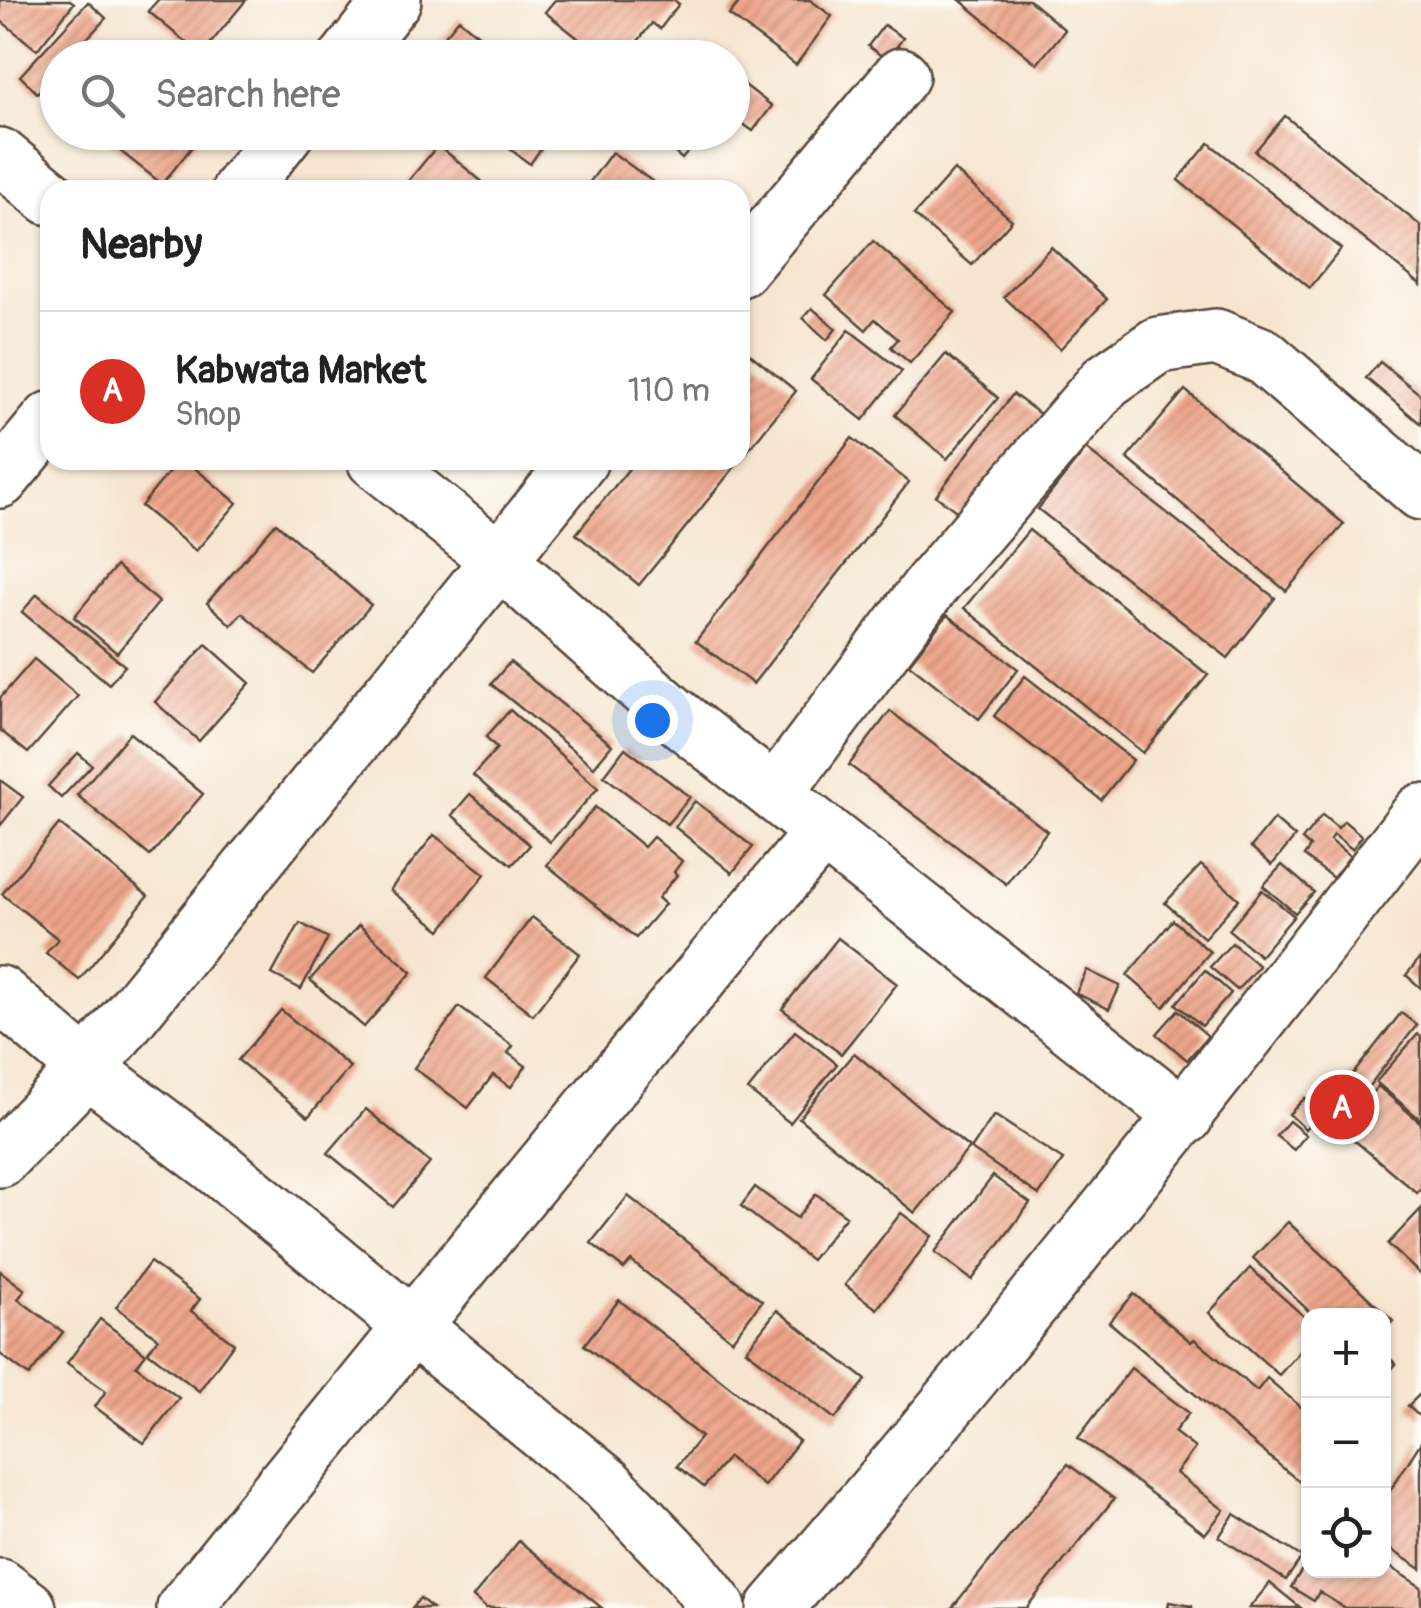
<!DOCTYPE html>
<html lang="en">
<head>
<meta charset="utf-8">
<style>
	:root { --surface:#fff; --page:#f2f2f2; --text:#222; --muted:#767676; --line:#e0e0e0; --accent:#d93025 }
	body { margin:0; font-family:Pangolin,sans-serif; background:var(--page); color:var(--text) }
	.controls { position:absolute; right:30px; bottom:30px; display:grid; overflow:hidden; border-radius:20px; box-shadow:0 2px 8px #0004 }
	.controls button { width:90px; height:90px; display:grid; place-items:center; padding:0; border:0; border-bottom:2px solid var(--line); background:var(--surface); color:var(--text); font:50px sans-serif }
	.you { position:absolute; left:652px; top:720px; width:35px; height:35px; margin:-25px; border:8px solid #fff; border-radius:50%; background:#1a73e8; box-shadow:0 0 0 15px #1a73e833 }
	.badge { display:grid; place-items:center; width:65px; height:65px; border-radius:50%; background:var(--accent); color:#fff; font-size:32px; font-weight:700 }
	.pin { position:absolute; translate:-50% -50%; border:5px solid #fff; box-shadow:0 2px 10px #0006 }
	.list { margin:0; padding:0; list-style:none }
	h2 { display:flex; justify-content:space-between; align-items:center; height:130px; margin:0; padding:0 40px; font-size:42px }
	h2 small { font-size:32px; font-weight:400; color:var(--muted) }
	.list li { display:grid; grid-template-columns:65px 1fr auto; gap:30px; align-items:center; box-sizing:border-box; height:160px; padding:0 40px; border-top:2px solid var(--line) }
	.list b { display:block; font-size:38px; white-space:nowrap }
	.list p { margin:0; font-size:32px; white-space:nowrap; color:var(--muted) }
	.list em { font-size:32px; font-style:normal; color:var(--muted) }
	.icon { flex:none; width:55px; height:55px; fill:none; stroke:currentColor; stroke-width:2; stroke-linecap:round; stroke-linejoin:round }
	.map { position:relative; flex:none; width:1421px; height:1608px; overflow:hidden }
	.search { position:absolute; background:var(--surface); box-shadow:0 2px 8px #0004; left:40px; top:40px; width:710px; height:110px; display:flex; align-items:center; gap:25px; box-sizing:border-box; padding:0 35px; border-radius:55px; color:var(--muted); font-size:38px }
	.panel { position:absolute; background:var(--surface); box-shadow:0 2px 8px #0004; left:40px; top:180px; width:710px; height:290px; border-radius:30px }
	.map>svg:first-child { display:block }
	.building { fill:url(#building-hatch) }
	.lines { fill:none; stroke-linecap:round; stroke-linejoin:round }
	.minor-casing { stroke:#574639; stroke-width:60 }
	.minor { stroke:#fff; stroke-width:55 }
</style>
</head>
<body>
<div class="map">
<svg width="1421" height="1608" viewBox="0 0 1421 1608">
	<defs>
		<pattern id="building-hatch" width="6" height="6" patternUnits="userSpaceOnUse" patternTransform="scale(2.5)"><rect width="6" height="6" fill="#eea68b"/><path d="M-1 1l2-2M0 6l6-6M5 7l2-2" fill="none" stroke="#c28771"/></pattern>
	</defs>
	<rect width="100%" height="100%" fill="#fdfcf7"/>
	<filter id="ink" filterUnits="userSpaceOnUse"><feTurbulence type="fractalNoise" baseFrequency=".01" numOctaves="2"/><feDisplacementMap in="SourceGraphic" scale="20" xChannelSelector="R" yChannelSelector="G"/><feConvolveMatrix kernelMatrix="1 2 1 2 8 2 1 2 1" color-interpolation-filters="sRGB"/></filter>
	<filter id="wash" filterUnits="userSpaceOnUse"><feTurbulence type="fractalNoise" baseFrequency=".0048" numOctaves="4" result="noise"/><feDisplacementMap in="SourceGraphic" scale="40" xChannelSelector="R" yChannelSelector="G"/><feGaussianBlur stdDeviation="2.25" result="paint"/><feColorMatrix in="noise" values="0 0 0 0 0 0 0 0 0 0 0 0 0 0 0 0 0 1.4 0 .05"/><feComposite in="paint" operator="in"/></filter>
	<g filter="url(#wash)">
		<rect width="100%" height="100%" fill="#f6e6d0"/>
		<g id="blocks">
			<!-- building -->
			<g class="building">
				<path d="M0,0h70l4,3 -37,47 -37,-30z"/>
				<path d="M158,0h88l-45,55 -53,-44z"/>
				<path d="M555,0h119l5,4 -19,25 -8,-6 -27,35h-22l-58,-46z"/>
				<path d="M741,0h69l22,16 -36,49 -67,-50z"/>
				<path d="M960,0h69l36,30 -28,34z"/>
				<path d="M88,2l18,16 -37,40h-11v12l-21,23 -17,-17z"/>
				<path d="M459,19l36,30 -7,9h-33l-17,-14z"/>
				<path d="M884,25l19,13 -16,22 -19,-14z"/>
				<path d="M124,46l15,12h-25z"/>
				<path d="M695,47l14,11h-22z"/>
				<path d="M732,75l40,31 -19,25 -21,-15z"/>
				<path d="M1285,116l136,110v59l-166,-134z"/>
				<path d="M96,132h108l-42,52z"/>
				<path d="M487,132h66l-23,32z"/>
				<path d="M651,132h27l15,14 -11,13z"/>
				<path d="M1209,143l132,106 -31,39 -132,-108z"/>
				<path d="M438,145l54,45h-91z"/>
				<path d="M612,152l52,38h-80z"/>
				<path d="M954,170l58,50 -40,45 -58,-50z"/>
				<path d="M873,241l82,71 -45,51 -19,-16 7,-8 -23,-20 -9,11 -40,-35z"/>
				<path d="M1051,247l56,52 -47,50 -56,-52z"/>
				<path d="M812,308l24,21 -9,11 -24,-22z"/>
				<path d="M849,330l53,41 -39,49 -52,-41z"/>
				<path d="M740,346l56,45 -157,194 -63,-51 60,-74h104z"/>
				<path d="M946,354l52,44 -51,61 -52,-44z"/>
				<path d="M1380,362l41,33v29l-55,-46z"/>
				<path d="M1185,390l159,134 -58,67 -159,-133z"/>
				<path d="M1013,394l31,23 -77,102 -31,-23z"/>
				<path d="M852,438l57,44 -156,202 -57,-43z"/>
				<path d="M1086,449l189,149 -47,60 -190,-149z"/>
				<path d="M179,460h6l52,43 -41,48 -55,-45z"/>
				<path d="M276,523l95,82 -59,68 -70,-60 -11,12 -24,-22z"/>
				<path d="M1029,530l179,145 -65,78 -179,-145z"/>
				<path d="M116,566l43,36 -42,51 -43,-36z"/>
				<path d="M37,594l88,72 -16,18 -87,-72z"/>
				<path d="M947,615l71,54 -39,50 -70,-55z"/>
				<path d="M206,644l44,39 -51,58 -44,-39z"/>
				<path d="M34,659l44,37 -50,57 -28,-23v-32z"/>
				<path d="M510,662l102,83 -18,22 -103,-83z"/>
				<path d="M1025,676l108,84 -32,40 -107,-84z"/>
				<path d="M510,710l88,78 -48,54 -77,-67 24,-27 -11,-11z"/>
				<path d="M890,711l157,120 -41,53 -157,-119z"/>
				<path d="M130,733l73,61 -53,62 -73,-61z"/>
				<path d="M625,748l65,49 -23,27 -63,-48z"/>
				<path d="M78,753l14,12 -31,33 -13,-12z"/>
				<path d="M0,780l23,17 -23,29z"/>
				<path d="M470,794l60,51 -18,20 -60,-50z"/>
				<path d="M695,801l58,46 -21,26 -57,-46z"/>
				<path d="M595,807l49,40 9,-10 29,24 -8,11 3,3 -19,23 7,6 -29,34 -89,-73z"/>
				<path d="M1322,815l16,13 6,-7 18,15 -10,13 -18,-14 -4,5 20,16 -17,22 -29,-22 6,-9 -8,-7z"/>
				<path d="M1274,819l21,18 -23,28 -21,-18z"/>
				<path d="M59,824l89,72 -69,84 -33,-27 12,-14 -56,-45z"/>
				<path d="M434,835l51,39 -44,56 -51,-40z"/>
				<path d="M1201,865l38,34 -35,39 -39,-35z"/>
				<path d="M1282,865l32,27 -19,21 -32,-27z"/>
				<path d="M1262,890l32,26 -34,40 -31,-26z"/>
				<path d="M532,917l48,37 -47,61 -47,-37z"/>
				<path d="M1173,920l37,32 -46,55 -37,-32z"/>
				<path d="M300,923l28,15 -27,51 -29,-15z"/>
				<path d="M359,925l53,47 -48,55 -54,-47z"/>
				<path d="M838,938l59,46 -56,70 -59,-45z"/>
				<path d="M1232,943l27,23 -22,24 -27,-23z"/>
				<path d="M1421,957v31l-15,-13z"/>
				<path d="M1087,970l33,16 -11,23 -33,-16z"/>
				<path d="M1205,970l26,23 -29,33 -26,-22z"/>
				<path d="M459,1007l54,39 -5,7 18,13 -15,21 -18,-12 -25,33 -54,-40z"/>
				<path d="M281,1010l69,57 -42,50 -70,-57z"/>
				<path d="M1178,1010l30,26 -21,24 -30,-26z"/>
				<path d="M1401,1013l16,12 -78,99 -16,-12z"/>
				<path d="M795,1031l42,33 -47,59 -42,-33z"/>
				<path d="M1418,1034l3,2v84l-45,-38z"/>
				<path d="M854,1053l115,95 -54,65 -116,-95z"/>
				<path d="M1378,1086l43,37v65l-4,5 -76,-64z"/>
				<path d="M1305,1098l16,15 -16,16 -16,-15z"/>
				<path d="M366,1109l64,54 -37,44 -65,-54z"/>
				<path d="M994,1115l69,45 -24,35 -68,-46z"/>
				<path d="M1289,1121l17,14 -12,15 -18,-14z"/>
				<path d="M993,1176l37,27 -58,77 -37,-28z"/>
				<path d="M755,1187l42,31 19,-24 30,22 -35,44 -70,-54z"/>
				<path d="M628,1196l134,105 -30,39 -101,-79 -7,8 -33,-26z"/>
				<path d="M1421,1209v66l-33,-31z"/>
				<path d="M901,1213l31,23 -55,73 -32,-24z"/>
				<path d="M1288,1222l105,99 -9,10v-15h-70l-61,-58z"/>
				<path d="M150,1262l50,37 -9,12 43,32 -35,48 -51,-39 10,-14 -42,-31z"/>
				<path d="M1250,1268l58,52v22l-29,33 -70,-62z"/>
				<path d="M0,1271l25,19 -7,9 45,33 -34,44 -29,-22z"/>
				<path d="M1134,1294l57,48 3,-3 63,52 10,-13 41,35v76l-199,-167z"/>
				<path d="M619,1300l180,141 -35,45 -36,-29 -24,30 -27,-21 24,-29 -117,-92z"/>
				<path d="M777,1310l89,70 -31,39 -89,-69z"/>
				<path d="M100,1319l46,35 -10,12 43,32 -35,45 -49,-36 11,-16 -39,-28z"/>
				<path d="M1384,1353l12,11 -12,13z"/>
				<path d="M1131,1368l58,45 -15,19 21,16 -19,25 48,37 -19,24 -127,-96z"/>
				<path d="M1421,1393v25l-13,-12z"/>
				<path d="M1421,1442v127l-37,-24v-45z"/>
				<path d="M1068,1464l46,35 -88,109h-74z"/>
				<path d="M1234,1514l68,43 -16,23 -67,-43z"/>
				<path d="M519,1541l83,67h-116l-13,-11z"/>
				<path d="M1308,1560v10h76v-7l37,24v21h-76l-26,-16 -5,9 -23,-14z"/>
				<path d="M1270,1583l31,25h-52z"/>
				<path d="M420,1598l12,10h-20z"/>
				<path d="M1169,1602l23,4v2h-24z"/>
			</g>
		</g>
	</g>
	<g filter="url(#ink)">
		<use href="#blocks" fill-opacity="0" stroke="#574639" stroke-width="2.5"/>
		<g class="lines">
			<!-- minor casing -->
			<g class="minor-casing">
				<g id="minor">
					<path d="M347,58l46,-58"/>
					<path d="M0,156l50,41"/>
					<path d="M240,190l46,-58"/>
					<path d="M740,269l161,-193"/>
					<path d="M375,460l123,99 173,153 514,405"/>
					<path d="M0,480l50,-60"/>
					<path d="M776,792l156,-208 174,-203 52,-36 58,-8 47,19 158,136"/>
					<path d="M0,994l87,75 125,94 394,321 82,85 30,39"/>
					<path d="M0,1159l87,-90 493,-609"/>
					<path d="M0,1587l28,21"/>
					<path d="M185,1608c209,-261 420,-520 637,-775"/>
					<path d="M775,1608c224,-258 437,-526 646,-796"/>
				</g>
			</g>
			<!-- minor -->
			<use href="#minor" class="minor"/>
		</g>
	</g>
</svg>
<div class="controls">
<button>+</button>
<button>−</button>
<button><svg class="icon" aria-label="locate" viewBox="0 0 24 24"><circle cx="12" cy="12" r="6"/><path d="M12 2v4M12 18v4M2 12h4M18 12h4"/></svg></button>
</div>
<div class="you"></div>
<div class="pin badge" style="left:1342px;top:1107px">A</div>
<div class="search"><svg class="icon" aria-label="search" viewBox="0 0 24 24"><circle cx="10" cy="10" r="6"/><path d="M15 15l6 6"/></svg>Search here</div>
<section class="panel">
<h2>Nearby<small></small></h2>
<ul class="list">
<li><span class="badge">A</span><div><b>Kabwata Market</b><p>Shop</p></div><em>110 m</em></li>
</ul>
</section>
</div>
</body>
</html>
